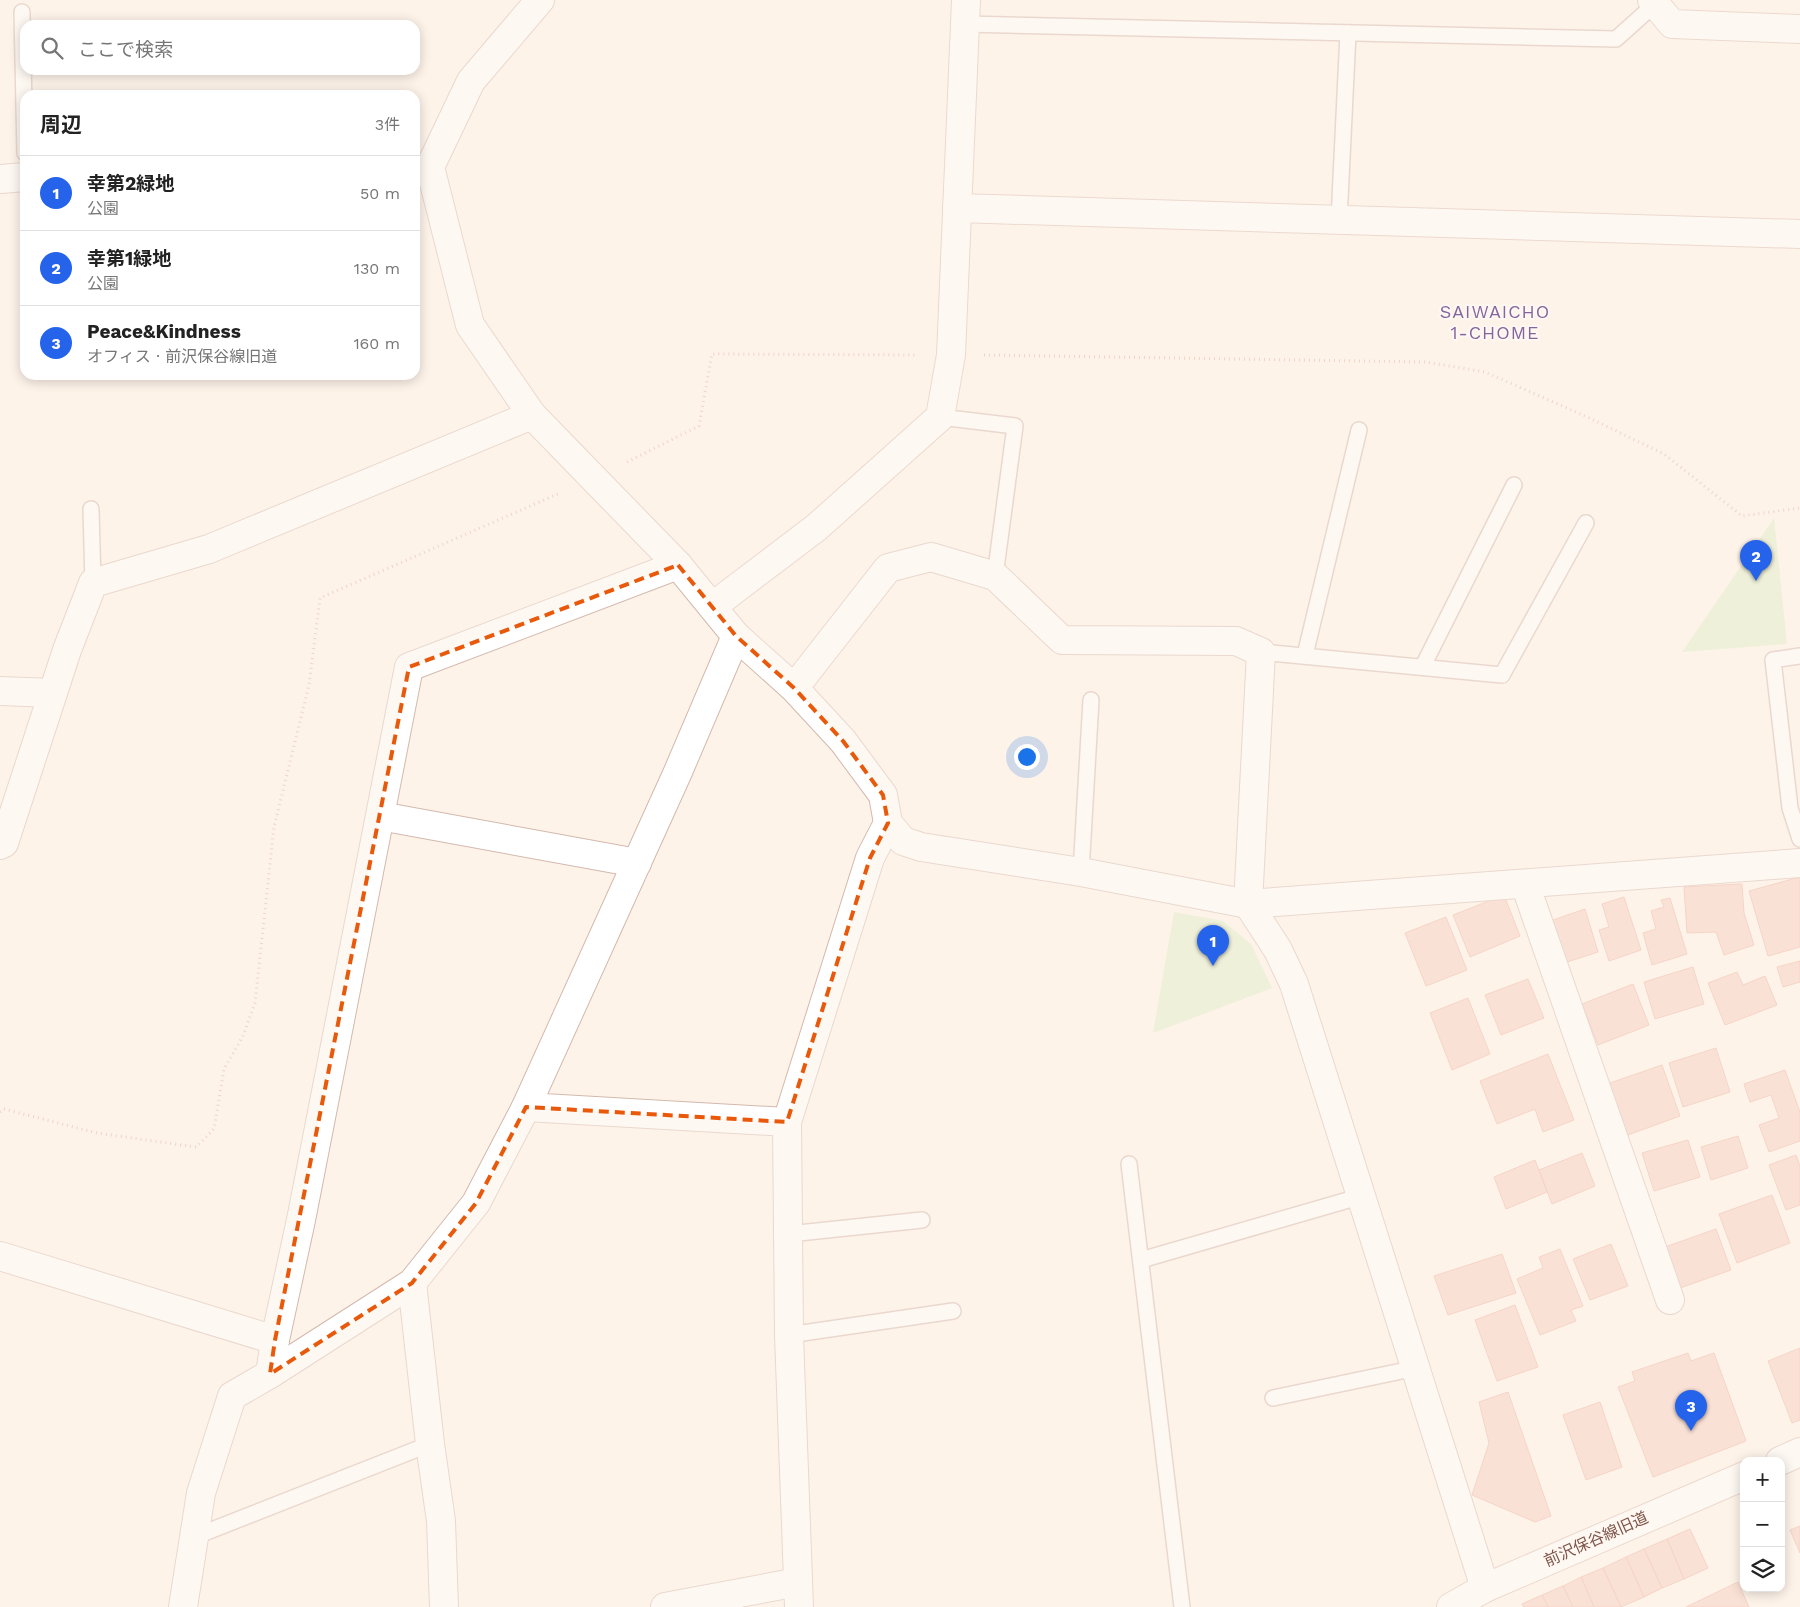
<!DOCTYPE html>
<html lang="ja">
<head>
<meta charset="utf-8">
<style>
	:root { --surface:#fff; --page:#f6f6f6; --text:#222; --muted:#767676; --line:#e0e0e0; --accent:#2563eb }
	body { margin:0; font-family:"Work Sans","Noto Sans JP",sans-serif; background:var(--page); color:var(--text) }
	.controls { position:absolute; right:15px; bottom:15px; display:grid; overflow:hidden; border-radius:10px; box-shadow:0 2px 12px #0003 }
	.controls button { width:45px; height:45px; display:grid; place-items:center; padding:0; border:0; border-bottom:1px solid var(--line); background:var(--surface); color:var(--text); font:25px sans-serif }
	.you { position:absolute; left:1026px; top:756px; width:18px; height:18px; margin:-12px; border:4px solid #fff; border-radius:50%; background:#1a73e8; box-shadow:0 0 0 8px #1a73e833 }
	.badge { display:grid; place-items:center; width:32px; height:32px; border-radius:50%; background:var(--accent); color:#fff; font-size:16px; font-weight:700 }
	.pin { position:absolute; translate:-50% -41px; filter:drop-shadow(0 1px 2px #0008) }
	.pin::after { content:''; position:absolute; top:26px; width:18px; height:15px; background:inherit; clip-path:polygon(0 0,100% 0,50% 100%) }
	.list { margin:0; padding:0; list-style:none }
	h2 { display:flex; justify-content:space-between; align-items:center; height:65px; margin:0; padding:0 20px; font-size:21px }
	h2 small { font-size:16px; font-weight:400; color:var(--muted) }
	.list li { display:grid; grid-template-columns:32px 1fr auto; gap:15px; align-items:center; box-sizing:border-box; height:75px; padding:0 20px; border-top:1px solid var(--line) }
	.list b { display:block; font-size:19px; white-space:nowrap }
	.list p { margin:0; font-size:16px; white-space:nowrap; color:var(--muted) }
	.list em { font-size:16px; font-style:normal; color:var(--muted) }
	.icon { flex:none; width:28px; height:28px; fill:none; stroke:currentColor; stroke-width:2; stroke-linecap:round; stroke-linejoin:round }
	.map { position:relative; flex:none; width:1800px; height:1607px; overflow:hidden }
	.search { position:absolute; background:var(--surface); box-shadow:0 2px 12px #0003; left:20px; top:20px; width:400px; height:55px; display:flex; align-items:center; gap:12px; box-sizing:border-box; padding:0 18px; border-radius:15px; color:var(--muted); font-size:19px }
	.panel { position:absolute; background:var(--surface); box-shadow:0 2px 12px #0003; left:20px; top:90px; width:400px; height:290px; border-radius:15px }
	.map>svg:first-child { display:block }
	.green { fill:#dbeec5 }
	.building { fill:#f7cdbe; stroke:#ebb09d }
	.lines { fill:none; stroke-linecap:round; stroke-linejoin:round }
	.lane-casing { stroke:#d3b9ad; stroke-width:18 }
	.street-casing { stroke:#d3b9ad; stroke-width:30 }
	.secondary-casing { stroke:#d8bbac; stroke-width:30 }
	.path { stroke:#ddb0a0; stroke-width:3; stroke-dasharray:1 4; stroke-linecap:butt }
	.lane { stroke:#fff; stroke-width:15 }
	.street { stroke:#fff; stroke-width:28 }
	.secondary { stroke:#fff; stroke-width:28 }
	.marked { fill:none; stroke:#e8590c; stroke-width:4; stroke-dasharray:10 6; stroke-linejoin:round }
	.labels { text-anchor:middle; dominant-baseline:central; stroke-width:4; stroke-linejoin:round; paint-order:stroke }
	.street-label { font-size:16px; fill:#7d5549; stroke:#fff8f2 }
	.neighbourhood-label { font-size:18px; letter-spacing:1px; fill:#84659f; stroke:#fff8f2 }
</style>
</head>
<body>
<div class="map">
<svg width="1800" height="1607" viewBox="0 0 1800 1607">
	<rect width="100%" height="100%" fill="#fef3e9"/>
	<!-- green -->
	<g class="green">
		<path d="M1774,518l13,126 -105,8z"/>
		<path d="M1174,912l49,9 28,23 21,44 -119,45z"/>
	</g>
	<!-- building -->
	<g class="building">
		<path d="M1800,877v70l-32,9 -19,-65z"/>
		<path d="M1742,884l2,29 10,32 -30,10 -8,-23 -29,1 -3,-46z"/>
		<path d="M1504,895l16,41 -50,21 -17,-42z"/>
		<path d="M1624,897l17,53 -32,11 -10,-31 10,-3 -7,-23z"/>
		<path d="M1670,898l17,56 -35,11 -9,-32 13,-4 -5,-18 13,-4 -3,-7z"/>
		<path d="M1585,909l13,43 -34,11 -14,-42z"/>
		<path d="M1446,917l21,53 -41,16 -21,-53z"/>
		<path d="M1800,961v21l-17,5 -6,-20z"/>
		<path d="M1693,967l11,37 -49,15 -11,-37z"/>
		<path d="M1737,972l6,13 22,-9 12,29 -52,20 -17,-42z"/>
		<path d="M1528,979l16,39 -43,17 -16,-40z"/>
		<path d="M1633,984l16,41 -51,20 -16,-41z"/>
		<path d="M1468,998l22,56 -38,16 -22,-57z"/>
		<path d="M1716,1048l14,44 -47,15 -14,-44z"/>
		<path d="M1548,1054l26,66 -31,12 -8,-23 -38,15 -17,-43z"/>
		<path d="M1662,1065l18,51 -55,20 -18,-52z"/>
		<path d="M1785,1070l15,42v29l-31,11 -10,-27 20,-7 -8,-23 -21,7 -6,-18z"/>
		<path d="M1738,1136l10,32 -37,12 -10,-33z"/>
		<path d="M1688,1140l12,37 -46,14 -12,-38z"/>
		<path d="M1582,1153l13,33 -43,18 -13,-34z"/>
		<path d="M1796,1155l4,11v39l-14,5 -17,-45z"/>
		<path d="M1535,1160l12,32 -41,17 -12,-32z"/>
		<path d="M1772,1195l18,48 -53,20 -18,-49z"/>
		<path d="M1716,1229l15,41 -51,18 -15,-41z"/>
		<path d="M1611,1244l17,42 -38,14 -17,-41z"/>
		<path d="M1560,1249l23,57 -12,4 5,11 -36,14 -23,-56 26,-11 -4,-11z"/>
		<path d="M1502,1254l14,39 -68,22 -14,-39z"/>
		<path d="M1515,1305l23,62 -41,14 -22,-61z"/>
		<path d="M1800,1348v72l-8,3 -24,-62z"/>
		<path d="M1688,1353l3,8 23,-8 32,88 -93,36 -35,-90 17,-6 -3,-9z"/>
		<path d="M1508,1392l43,124 -16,6 -63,-27 17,-52 -10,-41z"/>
		<path d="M1600,1402l22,65 -36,13 -23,-65z"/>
		<path d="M1800,1526v27l-10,-23z"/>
		<path d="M1690,1529l18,39 -24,11 -17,-40z"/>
		<path d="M1667,1539l17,40 -22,9 -18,-39z"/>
		<path d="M1644,1549l18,39 -18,9 -18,-40z"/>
		<path d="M1626,1557l18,40 -23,10 -18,-39z"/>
		<path d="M1603,1568l18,39h-27l-13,-30z"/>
		<path d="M1581,1577l13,30h-21l-10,-21z"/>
		<path d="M1738,1582l11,25h-63z"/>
		<path d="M1563,1586l10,21h-25l-6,-12z"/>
		<path d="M1542,1595l6,12h-24l-2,-3z"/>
	</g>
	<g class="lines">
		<!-- lane casing -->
		<g class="lane-casing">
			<g id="lane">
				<path d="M22,12l3,141"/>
				<path d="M965,24l651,15 39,-35"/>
				<path d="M1339,220l9,-187"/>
				<path d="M940,417l75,9 -20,150"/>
				<path d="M91,509l2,74"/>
				<path d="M1261,652l241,23 84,-152"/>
				<path d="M1305,655l54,-225"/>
				<path d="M1800,656l-27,4 17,148 10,31"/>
				<path d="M1423,666l91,-181"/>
				<path d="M1081,872l10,-172"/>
				<path d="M1129,1164l53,443"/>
				<path d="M789,1234l133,-14"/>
				<path d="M1141,1260l221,-64"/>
				<path d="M789,1335l164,-24"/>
				<path d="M1273,1398l143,-30"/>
				<path d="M194,1537l236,-93"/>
			</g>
		</g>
		<!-- street casing -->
		<g class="street-casing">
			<g id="street">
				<path d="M540,0l-69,81 -41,86 40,158 62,90 146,150 58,71 58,52 49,53 40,54 5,28 15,18 18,6 160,25 167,32 552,-41"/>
				<path d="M0,179l25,-2"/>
				<path d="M736,636l-59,138 -151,333 261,15"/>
				<path d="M794,688l94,-120 43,-11 64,19 67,64 174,1 25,11 -13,252 30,46 16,34 191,604"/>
				<path d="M0,691l53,2"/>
				<path d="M380,816l257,47"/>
				<path d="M0,845l4,-2 63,-193 26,-67 116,-34 323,-134"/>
				<path d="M1525,884l145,416"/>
				<path d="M0,1256l275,84"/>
				<path d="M412,1283l18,161 11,77 3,86"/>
				<path d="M270,1374l142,-91 64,-80 50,-96"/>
				<path d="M183,1607l18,-114 31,-97 38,-22 5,-34 26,-120 108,-553 269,-102"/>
				<path d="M665,1607l133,-25"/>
				<path d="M799,1607l-10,-272 -2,-213 83,-264 18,-35"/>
			</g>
		</g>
		<!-- secondary casing -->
		<g class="secondary-casing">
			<g id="secondary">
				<path d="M1652,0l20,24 128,5"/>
				<path d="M957,208l843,26"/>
				<path d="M713,606l104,-79 123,-110 11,-62 15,-355"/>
				<path d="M1780,1461l20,-9"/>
				<path d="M1451,1607l34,-19 259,-112"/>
			</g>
		</g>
		<!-- path -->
		<g class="path">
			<path d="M984,355l441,7 60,10 100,44 79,38 78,62 58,-8"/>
			<path d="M627,462l72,-36 13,-72 205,1"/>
			<path d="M0,1112l4,-3 93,24 99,14 18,-18 10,-60 19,-33 12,-33 19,-176 35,-142 11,-87 240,-105"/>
		</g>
		<!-- lane -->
		<use href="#lane" class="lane"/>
		<!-- street -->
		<use href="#street" class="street"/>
		<!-- secondary -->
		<use href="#secondary" class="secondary"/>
	</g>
	<!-- marked area -->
	<path d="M0 0H1800V1607H0ZM678,565l58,71 58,52 49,53 40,54 5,28 -18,35 -83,264 -261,-15 -50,96 -64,80 -142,91 5,-34 134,-673z" fill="#fef3e9" fill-opacity=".55" fill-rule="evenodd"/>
	<path class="marked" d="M678,565l58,71 58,52 49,53 40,54 5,28 -18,35 -83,264 -261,-15 -50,96 -64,80 -142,91 5,-34 134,-673z"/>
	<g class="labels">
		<!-- street labels -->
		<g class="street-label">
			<text transform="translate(1596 1539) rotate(-24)">前沢保谷線旧道</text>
		</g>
		<!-- neighbourhood labels -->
		<g class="neighbourhood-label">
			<text x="1495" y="311">SAIWAICHO<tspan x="1495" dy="21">1-CHOME</tspan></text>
		</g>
	</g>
</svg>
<div class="controls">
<button>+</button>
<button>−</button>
<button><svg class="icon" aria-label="layers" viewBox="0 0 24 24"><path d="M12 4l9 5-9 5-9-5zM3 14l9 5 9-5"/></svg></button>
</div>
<div class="you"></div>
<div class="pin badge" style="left:1213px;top:966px">1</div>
<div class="pin badge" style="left:1756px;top:581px">2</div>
<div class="pin badge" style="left:1691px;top:1431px">3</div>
<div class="search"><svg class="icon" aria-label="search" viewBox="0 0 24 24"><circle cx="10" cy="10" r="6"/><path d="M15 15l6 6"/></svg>ここで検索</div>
<section class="panel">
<h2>周辺<small>3件</small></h2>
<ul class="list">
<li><span class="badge">1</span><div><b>幸第2緑地</b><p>公園</p></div><em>50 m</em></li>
<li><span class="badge">2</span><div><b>幸第1緑地</b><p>公園</p></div><em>130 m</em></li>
<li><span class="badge">3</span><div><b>Peace&amp;Kindness</b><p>オフィス · 前沢保谷線旧道</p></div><em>160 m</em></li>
</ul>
</section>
</div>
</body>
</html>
